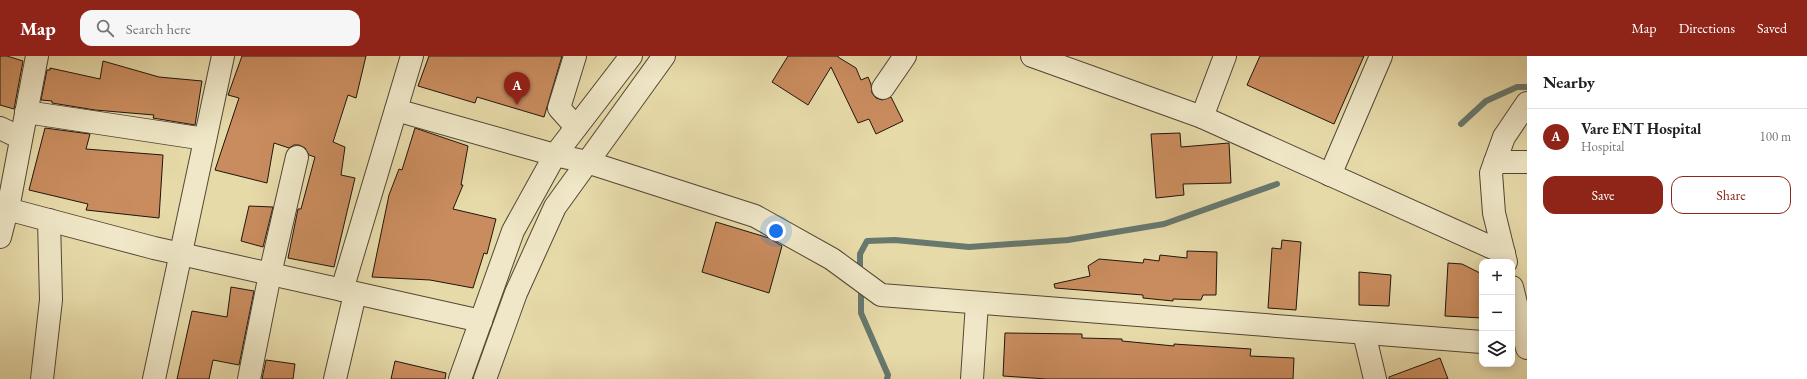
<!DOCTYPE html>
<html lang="en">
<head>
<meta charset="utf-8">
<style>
	:root { --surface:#fff; --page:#f6f6f6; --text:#202124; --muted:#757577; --line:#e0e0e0; --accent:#8f2418 }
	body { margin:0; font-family:"EB Garamond",serif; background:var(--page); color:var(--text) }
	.controls { position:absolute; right:12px; bottom:12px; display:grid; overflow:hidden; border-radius:8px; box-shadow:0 2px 10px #0003 }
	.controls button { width:36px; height:36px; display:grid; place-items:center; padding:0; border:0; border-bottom:1px solid var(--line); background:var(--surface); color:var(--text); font:20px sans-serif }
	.you { position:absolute; left:776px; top:175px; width:14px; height:14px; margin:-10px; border:3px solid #fff; border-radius:50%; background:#1a73e8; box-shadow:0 0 0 6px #1a73e833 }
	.badge { display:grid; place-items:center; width:26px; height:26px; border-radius:50%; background:var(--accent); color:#fff; font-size:13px; font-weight:700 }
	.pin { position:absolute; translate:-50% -33px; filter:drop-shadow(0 1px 2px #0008) }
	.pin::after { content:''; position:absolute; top:21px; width:14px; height:12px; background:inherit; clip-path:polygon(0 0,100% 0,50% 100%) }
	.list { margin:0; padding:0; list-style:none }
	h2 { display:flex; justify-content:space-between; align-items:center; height:52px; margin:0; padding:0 16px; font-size:17px }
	h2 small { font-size:13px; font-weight:400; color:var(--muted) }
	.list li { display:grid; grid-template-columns:26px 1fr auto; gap:12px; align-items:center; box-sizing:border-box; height:56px; padding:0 16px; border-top:1px solid var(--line) }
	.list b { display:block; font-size:15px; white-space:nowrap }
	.list p { margin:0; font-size:13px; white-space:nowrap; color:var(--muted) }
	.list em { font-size:13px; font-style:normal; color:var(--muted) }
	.actions { display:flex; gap:8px; padding:12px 16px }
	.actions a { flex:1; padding:9px 0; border:1px solid var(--accent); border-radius:12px; text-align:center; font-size:14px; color:var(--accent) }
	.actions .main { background:var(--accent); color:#fff }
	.icon { flex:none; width:22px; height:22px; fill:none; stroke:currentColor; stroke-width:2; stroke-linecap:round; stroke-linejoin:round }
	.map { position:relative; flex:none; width:1527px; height:323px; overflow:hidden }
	header { display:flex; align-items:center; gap:24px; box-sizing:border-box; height:56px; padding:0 20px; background:var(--accent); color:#fff }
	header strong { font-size:19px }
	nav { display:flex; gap:22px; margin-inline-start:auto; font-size:14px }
	.search { width:280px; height:36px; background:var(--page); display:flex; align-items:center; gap:10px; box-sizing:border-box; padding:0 14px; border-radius:12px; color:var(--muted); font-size:15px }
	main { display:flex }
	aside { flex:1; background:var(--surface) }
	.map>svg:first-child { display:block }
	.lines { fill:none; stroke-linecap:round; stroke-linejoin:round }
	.stream { stroke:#67786e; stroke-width:6 }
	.building { fill:#c98c5e; stroke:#20150e }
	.minor-casing { stroke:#524635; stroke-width:24 }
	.minor { stroke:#efe7c7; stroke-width:22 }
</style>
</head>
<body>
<header>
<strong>Map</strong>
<div class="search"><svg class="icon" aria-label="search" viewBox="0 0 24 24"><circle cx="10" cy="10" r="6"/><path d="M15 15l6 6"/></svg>Search here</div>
<nav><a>Map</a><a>Directions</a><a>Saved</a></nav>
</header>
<main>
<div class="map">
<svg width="1527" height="323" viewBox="0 0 1527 323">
	<rect width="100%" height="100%" fill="#e7daa9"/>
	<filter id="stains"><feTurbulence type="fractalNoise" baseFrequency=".005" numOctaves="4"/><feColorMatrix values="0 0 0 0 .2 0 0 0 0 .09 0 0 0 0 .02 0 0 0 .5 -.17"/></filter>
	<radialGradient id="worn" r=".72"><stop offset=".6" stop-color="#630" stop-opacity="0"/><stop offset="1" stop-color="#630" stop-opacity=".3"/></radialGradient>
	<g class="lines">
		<!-- stream -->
		<g class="stream">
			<path d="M1461,68l25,-23 31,-14h10"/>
			<path d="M860,217v-19l7,-13 28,-1 74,7 99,-7 96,-16 113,-40"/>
			<path d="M861,230v27l27,62 -1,4"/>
		</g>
	</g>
	<!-- building -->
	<g class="building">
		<path d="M0,0h7l16,5 -9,48 -14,-4z"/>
		<path d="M242,0h124l-10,42 -8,-3 -15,47 12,5 -4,28 14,3 -21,89 -46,-9 10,-49h3l14,-52 -6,-2 -4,-7 -6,-3h-5l-5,3 -15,-5 -7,40 -52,-13 24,-72 -11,-3z"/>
		<path d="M429,0h133l-18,61 -67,-20 -2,6 -57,-17z"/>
		<path d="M788,0h50v1l18,11 5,12 7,-3 3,7 1,9 4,5 6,2 9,-3 12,24 -27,13 -7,-15 -11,4 -27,-56 -23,38 -36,-23z"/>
		<path d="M1260,0h104l-30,68 -87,-39z"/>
		<path d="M103,5l56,16 43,4 -7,44 -42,-7 1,-3 -59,-5 -43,-7v-2l-11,-1 6,-30h3v-2l50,11z"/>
		<path d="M45,72l45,6 -4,15 77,6 -4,63 -73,-8 2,-6 -59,-14z"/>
		<path d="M415,72l53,18 -7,39h2l-10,24 43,10 -9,35 -3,-1 -11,35 -43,-8 -58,-3 17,-82 10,-26 3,1z"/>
		<path d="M1180,77l1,14 48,-4 2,40 -48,1 1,11 -28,3 -5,-64z"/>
		<path d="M249,150l24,1 -10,40 -22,-6z"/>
		<path d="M716,166l53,16 13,8 -13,47 -67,-21z"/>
		<path d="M1282,184l19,2 -5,68 -28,-2 4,-60 9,1z"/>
		<path d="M1187,195l30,1 -1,43h-13l-2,5 -28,-1v2l-30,-3v-3l-88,-7 -1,-4 36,-8 -2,-10 11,-7 44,4 1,-4 15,2 1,-6 27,3z"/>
		<path d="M1448,207l14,1 20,10v44l-37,-2z"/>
		<path d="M1359,216l32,3 -2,31 -30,-1z"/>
		<path d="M231,231l23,4 -15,74 -26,-5 -4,19h-32l15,-68 35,6z"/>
		<path d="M1005,277l77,1v4l40,1v2l52,5v-2l77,5 -1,7 44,2 -1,21h-246l-44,-3z"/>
		<path d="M1440,302l8,21h-59v-2z"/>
		<path d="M266,304l29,4 -2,15h-31z"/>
		<path d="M395,305l51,12 -1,6h-54z"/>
	</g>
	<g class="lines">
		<!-- minor casing -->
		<g class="minor-casing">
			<g id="minor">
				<path d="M575,0l-16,52 17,19"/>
				<path d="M1032,0l170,61 302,136"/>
				<path d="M883,32l22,-32"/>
				<path d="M396,54l159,45 32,7 168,54 77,43 49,36 601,47"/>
				<path d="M26,56l179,27"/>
				<path d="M1202,61l23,-61"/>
				<path d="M0,72l21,10"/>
				<path d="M1495,106h32"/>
				<path d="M1330,119l51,-119"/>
				<path d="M7,153l147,39 327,73"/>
				<path d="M0,181l10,-39 27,-142"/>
				<path d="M1506,206l-12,-49 -3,-40 13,-36 23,-34"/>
				<path d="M1512,231l15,61"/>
				<path d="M342,234l70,-234"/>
				<path d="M1364,277l11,46"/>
				<path d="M42,323l9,-79 -2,-80"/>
				<path d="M154,323l69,-323"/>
				<path d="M249,323l21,-105 27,-117"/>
				<path d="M335,323l20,-85"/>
				<path d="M460,323l53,-148 42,-76 76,-99"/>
				<path d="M485,323l31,-86 39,-86 109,-151"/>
				<path d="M972,323l5,-76"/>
			</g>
		</g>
		<!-- minor -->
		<use href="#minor" class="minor"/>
	</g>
	<rect width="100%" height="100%" filter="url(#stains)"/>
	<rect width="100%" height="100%" fill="url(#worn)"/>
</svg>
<div class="controls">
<button>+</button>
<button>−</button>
<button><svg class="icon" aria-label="layers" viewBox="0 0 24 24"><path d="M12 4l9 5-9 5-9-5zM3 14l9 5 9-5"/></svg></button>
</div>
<div class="you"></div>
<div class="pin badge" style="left:517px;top:49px">A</div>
</div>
<aside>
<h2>Nearby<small></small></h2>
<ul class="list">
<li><span class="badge">A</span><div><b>Vare ENT Hospital</b><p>Hospital</p></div><em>100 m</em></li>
</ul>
<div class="actions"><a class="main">Save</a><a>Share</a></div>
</aside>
</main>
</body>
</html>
